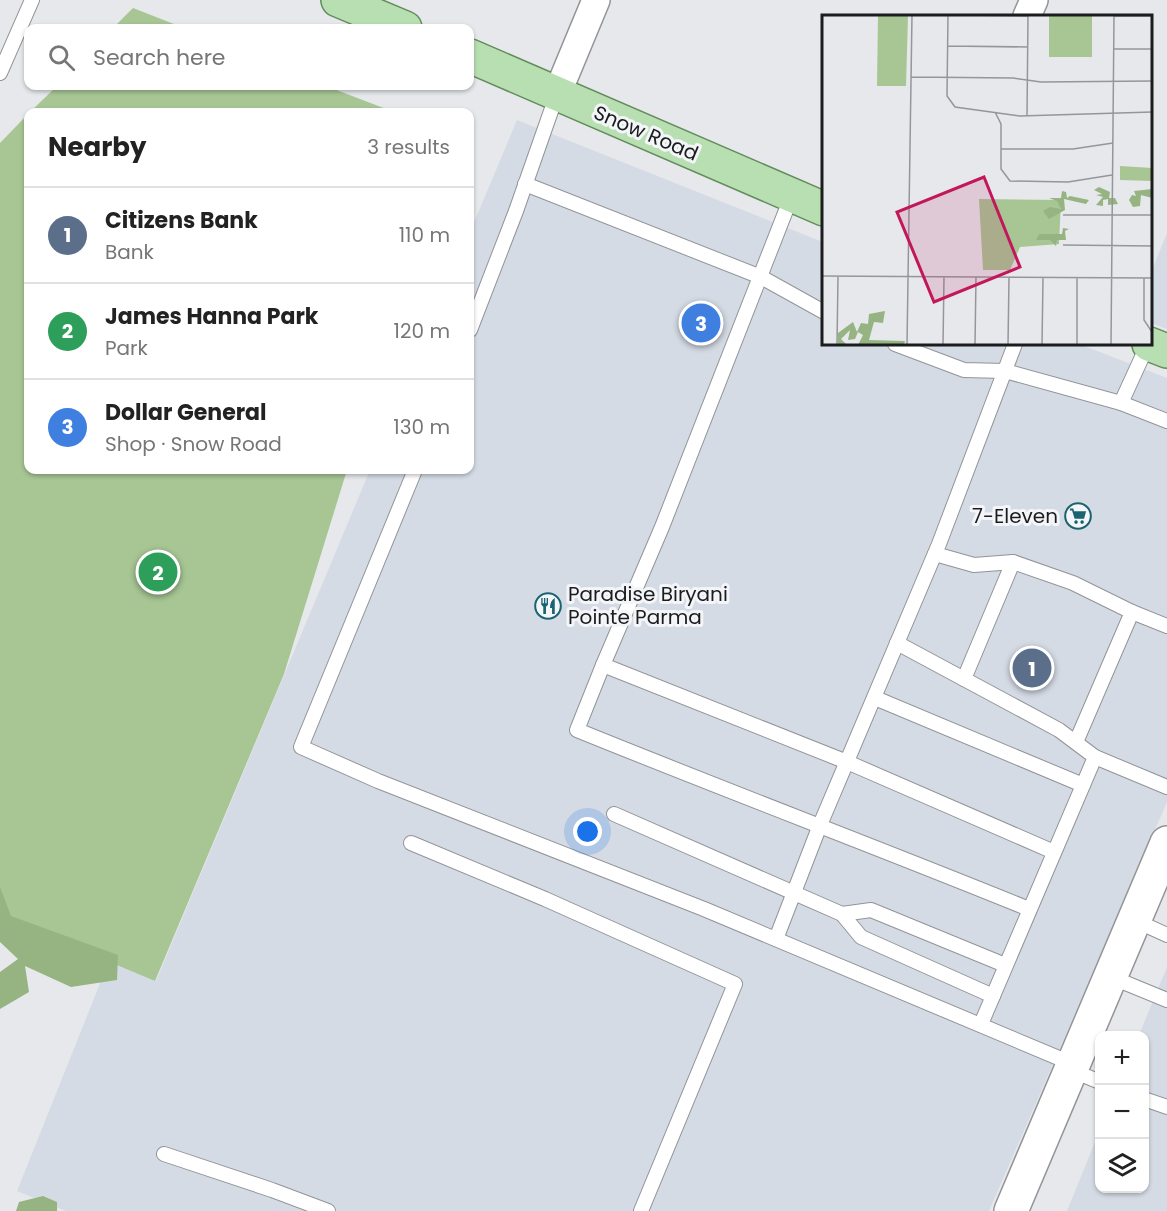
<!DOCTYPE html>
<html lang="en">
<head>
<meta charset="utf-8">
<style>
	:root { --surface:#fff; --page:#f6f6f6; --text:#222; --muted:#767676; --line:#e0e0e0; --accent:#ea580c }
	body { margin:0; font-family:Poppins,sans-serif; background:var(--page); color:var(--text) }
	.controls { position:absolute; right:18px; bottom:18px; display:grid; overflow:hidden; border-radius:12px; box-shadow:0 2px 4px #0004 }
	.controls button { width:54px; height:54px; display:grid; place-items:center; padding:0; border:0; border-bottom:2px solid var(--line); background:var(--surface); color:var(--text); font:30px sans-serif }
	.you { position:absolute; left:588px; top:832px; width:21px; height:21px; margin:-15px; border:4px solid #fff; border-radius:50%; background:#1a73e8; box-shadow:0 0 0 9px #1a73e833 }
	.badge { display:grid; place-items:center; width:39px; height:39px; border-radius:50%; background:var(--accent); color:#fff; font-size:20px; font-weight:700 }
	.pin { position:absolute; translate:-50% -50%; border:3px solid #fff; box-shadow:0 2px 6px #0006 }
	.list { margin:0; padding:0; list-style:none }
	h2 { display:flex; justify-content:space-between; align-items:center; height:78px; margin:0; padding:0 24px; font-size:26px }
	h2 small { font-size:20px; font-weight:400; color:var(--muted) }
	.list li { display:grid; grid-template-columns:39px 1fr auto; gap:18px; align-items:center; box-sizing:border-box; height:96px; padding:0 24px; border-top:2px solid var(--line) }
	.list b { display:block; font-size:22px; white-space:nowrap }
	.list p { margin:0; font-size:20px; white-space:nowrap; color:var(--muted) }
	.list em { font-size:20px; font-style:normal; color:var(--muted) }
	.icon { flex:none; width:33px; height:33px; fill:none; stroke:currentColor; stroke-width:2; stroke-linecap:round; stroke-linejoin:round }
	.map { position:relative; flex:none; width:1167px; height:1211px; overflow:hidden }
	.search { position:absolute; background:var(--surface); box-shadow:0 2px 4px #0004; left:24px; top:24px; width:450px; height:66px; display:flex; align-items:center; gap:15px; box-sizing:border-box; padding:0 21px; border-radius:12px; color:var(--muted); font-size:22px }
	.panel { position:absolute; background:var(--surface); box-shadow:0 2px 4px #0004; left:24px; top:108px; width:450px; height:366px; border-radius:12px }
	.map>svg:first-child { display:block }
	.built { fill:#d5dbe5 }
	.green { fill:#a7c694 }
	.forest { fill:#95b482 }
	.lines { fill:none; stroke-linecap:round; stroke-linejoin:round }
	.service-casing { stroke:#929497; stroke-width:16 }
	.minor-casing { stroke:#929497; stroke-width:30 }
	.secondary-casing { stroke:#929497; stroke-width:36 }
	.primary-casing { stroke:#628c5b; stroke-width:36 }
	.service { stroke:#fff; stroke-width:14 }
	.minor { stroke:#fff; stroke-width:27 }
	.secondary { stroke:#fff; stroke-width:33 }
	.primary { stroke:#b8dfb1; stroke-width:33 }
	.labels { text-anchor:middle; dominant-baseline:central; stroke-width:6; stroke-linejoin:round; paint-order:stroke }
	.street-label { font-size:20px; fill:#1b1c1d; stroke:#f3f5f9 }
	.poi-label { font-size:20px; fill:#1b1c1d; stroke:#f3f5f9; text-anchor:end }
	.inset-road { fill:none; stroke:#959699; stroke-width:1.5 }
	.view { fill:#c2185b; fill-opacity:0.15; stroke:#c2185b; stroke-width:3 }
	.inset-edge { fill:none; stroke:#1b1c1d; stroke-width:3 }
</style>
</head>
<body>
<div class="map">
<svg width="1167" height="1211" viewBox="0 0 1167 1211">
	<rect width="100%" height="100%" fill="#e6e8eb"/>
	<!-- built -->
	<g class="built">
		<path d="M517,120l306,122 1,102h255l88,34v424l-178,409h-923l-49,-20 92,-230 47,20 214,-511h100v-238z"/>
		<path d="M1167,233v96l-16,-6 -1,-48z"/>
		<path d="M1167,967v244h-100l32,-79 1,56h44v-152l-5,-1z"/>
	</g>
	<!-- green -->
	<g class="green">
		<path d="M133,8l51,20h-71z"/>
		<path d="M57,86h269l68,26h-364z"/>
		<path d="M28,114v356h319l-63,204 -129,307 -155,-65v-773z"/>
	</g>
	<!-- forest -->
	<g class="forest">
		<path d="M0,887l11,29 107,39 -1,25 -46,7 -46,-21 4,26 -29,17v-37l18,-13 -18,-17z"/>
		<path d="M43,1196l14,6v9h-41l3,-9z"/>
	</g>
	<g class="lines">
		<!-- service casing -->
		<g class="service-casing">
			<g id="service">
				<path d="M0,73l32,-73"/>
				<path d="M525,184l236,93 63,35"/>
				<path d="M792,195l-130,332 -59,138 -26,65c150,61 302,118 452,179"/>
				<path d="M470,330l46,-119 41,-117"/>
				<path d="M895,344l69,26 41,1 116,32 27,-59"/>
				<path d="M1121,403l46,18"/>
				<path d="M415,470l-114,277 77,34 326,128 369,155"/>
				<path d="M935,554l39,11 39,-3 60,21 59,29 35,14"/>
				<path d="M897,643l162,87 36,27 72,30"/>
				<path d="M603,665l244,97 207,90"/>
				<path d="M964,679l49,-117"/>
				<path d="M875,698l208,87"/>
				<path d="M1076,742l56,-130"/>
				<path d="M614,814l228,100 19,23 132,59"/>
				<path d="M411,843l134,56 190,85 -94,227"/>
				<path d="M842,914l29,-4 134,55"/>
				<path d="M1134,920l33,15"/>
				<path d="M776,939l44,-114 119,-281 76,-200"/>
				<path d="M1111,977l56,23"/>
				<path d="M981,1024l114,-267"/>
				<path d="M1071,1070l29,12"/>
				<path d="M1144,1099l23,8"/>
				<path d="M164,1154l108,36 56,21"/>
			</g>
		</g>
		<!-- minor casing -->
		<g class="minor-casing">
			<g id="minor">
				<path d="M1027,16l7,-16"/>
				<path d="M557,94l39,-94"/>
			</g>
		</g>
		<!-- secondary casing -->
		<g class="secondary-casing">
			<path id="secondary" d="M1011,1211l156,-368"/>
		</g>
		<!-- primary casing -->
		<g class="primary-casing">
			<g id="primary">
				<path d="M338,0l67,28"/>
				<path d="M470,56l354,153"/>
				<path d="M1149,344l18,7"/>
			</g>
		</g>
		<!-- service -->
		<use href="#service" class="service"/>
		<!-- minor -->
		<use href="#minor" class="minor"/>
		<!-- secondary -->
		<use href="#secondary" class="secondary"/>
		<!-- primary -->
		<use href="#primary" class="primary"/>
	</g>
	<!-- icons -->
	<defs>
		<g id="supermarket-ring" transform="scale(1.35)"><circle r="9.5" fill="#f3f5f9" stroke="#196470" stroke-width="1.5"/><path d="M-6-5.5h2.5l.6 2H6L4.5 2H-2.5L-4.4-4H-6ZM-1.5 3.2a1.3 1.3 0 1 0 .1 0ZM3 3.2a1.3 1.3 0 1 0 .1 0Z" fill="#196470"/></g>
		<g id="restaurant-ring" transform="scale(1.35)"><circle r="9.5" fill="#f3f5f9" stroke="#196470" stroke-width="1.5"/><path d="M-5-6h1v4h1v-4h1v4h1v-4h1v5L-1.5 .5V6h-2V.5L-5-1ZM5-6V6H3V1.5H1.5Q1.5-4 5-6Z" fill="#196470"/></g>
	</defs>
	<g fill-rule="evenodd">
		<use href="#supermarket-ring" x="1078" y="516"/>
		<use href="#restaurant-ring" x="548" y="606"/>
	</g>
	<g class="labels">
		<!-- street labels -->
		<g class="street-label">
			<text transform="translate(646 133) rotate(23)">Snow Road</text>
		</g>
		<!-- poi labels -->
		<g class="poi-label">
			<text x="1058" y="516">7-Eleven</text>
			<text x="568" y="594" text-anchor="start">Paradise Biryani<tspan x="568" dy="23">Pointe Parma</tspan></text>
		</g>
	</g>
	<!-- overview -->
	<g transform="translate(822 15)">
		<rect width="330" height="330" fill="#e6e8eb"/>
		<path d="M56,0h30l-2,71h-29zM227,0h43v42h-43zM298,151l32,2v13l-32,-1zM157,184l82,1 -2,44 -39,3 -10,23h-27z" fill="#a7c694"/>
		<path d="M277,172l11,5 -1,6h6l3,6 -10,1v-6l-5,1v6l-7,-1 7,-8 -7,-2 6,-1 -8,-4zM330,174v9l-11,-3 -1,11 -7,1 -4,-7 3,-5 4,1 -2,-5zM240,176l4,1 1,6 3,-2 19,4 -3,4 -22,-5 1,11 -16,9 -6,-8 7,-4 11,2 -4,-8 -8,-3h12zM241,213l6,1 -4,2 1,9h-9l-1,6 -6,-6h-14l3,-6h23zM63,296l-2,12 -9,-1 -5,18 36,1 -1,4h-46l5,-10 -5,-3 -3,7 -7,1 2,-10 -9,9 6,6h-9v-12l15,-11 4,10 4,-9 7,1 1,-10z" fill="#95b482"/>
		<path class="inset-road" d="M126,0l-1,81 8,11 65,9 132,-4M142,0l64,1M292,1h38M126,31l80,1M292,34h38M89,62l102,1 28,4 111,-1M173,97l6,12v45l9,12 58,1 44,-7M205,101l1,-101M179,134h72l40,-6M241,200h89M241,230l89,1M0,261l330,2M322,263v42l8,12M15,330l1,-69M85,330l5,-330M121,330l1,-68M153,330l1,-68M186,330l1,-68M220,330l1,-67M255,330v-67M289,330l3,-330"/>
		<path class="view" d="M162,162l36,90 -86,35 -37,-90z"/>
		<rect width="330" height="330" class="inset-edge"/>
	</g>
</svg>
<div class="controls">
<button>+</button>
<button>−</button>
<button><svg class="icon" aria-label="layers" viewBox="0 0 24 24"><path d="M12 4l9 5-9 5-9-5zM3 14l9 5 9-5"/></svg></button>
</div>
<div class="you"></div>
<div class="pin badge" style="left:1032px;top:668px;background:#5c6f8a">1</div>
<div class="pin badge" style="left:158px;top:572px;background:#2e9e5b">2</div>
<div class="pin badge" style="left:701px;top:323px;background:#3f7fe0">3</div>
<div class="search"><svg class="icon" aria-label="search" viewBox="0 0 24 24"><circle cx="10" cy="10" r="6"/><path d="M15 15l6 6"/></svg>Search here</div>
<section class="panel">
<h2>Nearby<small>3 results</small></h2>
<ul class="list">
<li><span class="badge" style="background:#5c6f8a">1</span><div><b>Citizens Bank</b><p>Bank</p></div><em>110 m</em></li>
<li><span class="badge" style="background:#2e9e5b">2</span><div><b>James Hanna Park</b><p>Park</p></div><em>120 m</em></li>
<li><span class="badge" style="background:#3f7fe0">3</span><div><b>Dollar General</b><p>Shop · Snow Road</p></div><em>130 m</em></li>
</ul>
</section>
</div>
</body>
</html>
